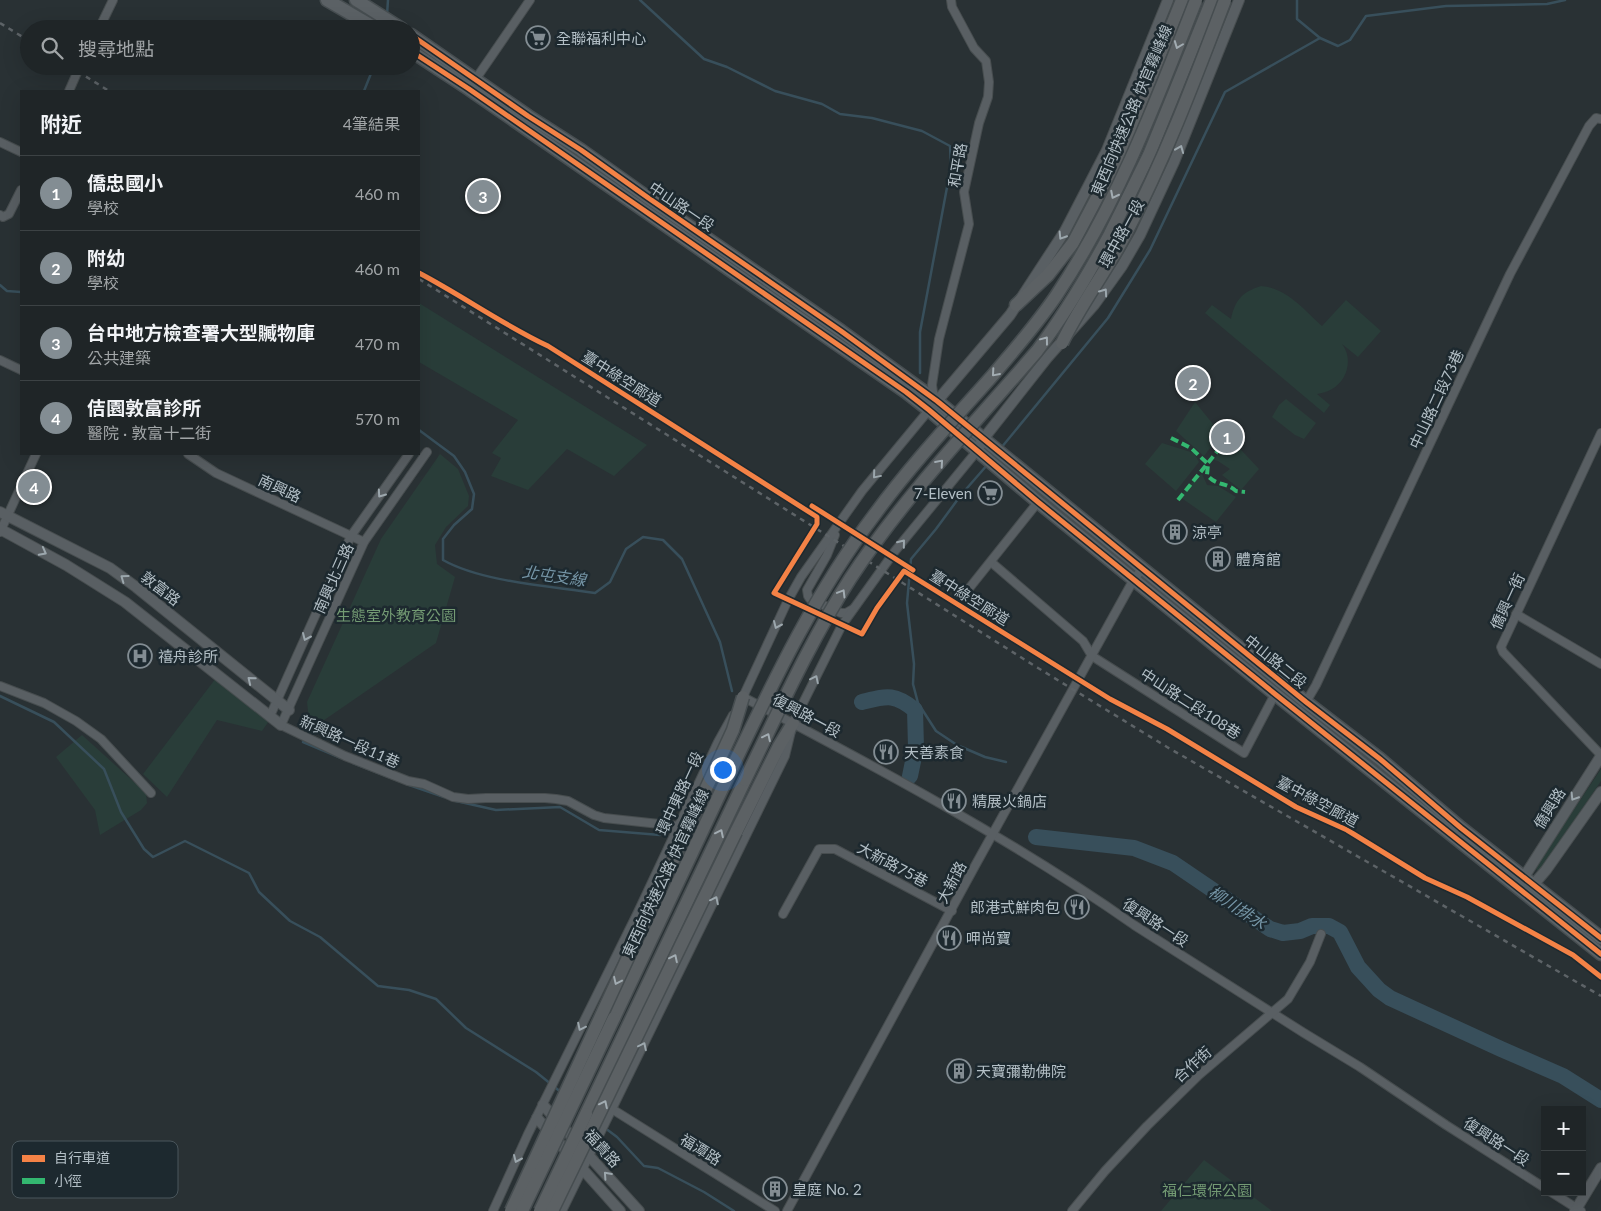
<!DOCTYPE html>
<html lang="zh-TW">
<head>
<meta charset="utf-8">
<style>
	:root { --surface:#1f2527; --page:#2c3133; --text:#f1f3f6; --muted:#a1a5a7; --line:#3c4244; --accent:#838d93 }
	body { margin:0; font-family:Lato,"Noto Sans TC",sans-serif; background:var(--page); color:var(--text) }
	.controls { position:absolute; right:15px; bottom:15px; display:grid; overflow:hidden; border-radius:0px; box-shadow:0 5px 20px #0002 }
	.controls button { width:45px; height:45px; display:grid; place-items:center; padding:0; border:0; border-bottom:1px solid var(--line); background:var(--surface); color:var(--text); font:25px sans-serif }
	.you { position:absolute; left:722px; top:769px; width:18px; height:18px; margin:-12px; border:4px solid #fff; border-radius:50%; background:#1a73e8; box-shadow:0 0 0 8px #1a73e833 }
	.badge { display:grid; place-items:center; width:32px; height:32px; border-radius:50%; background:var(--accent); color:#fff; font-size:16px; font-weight:700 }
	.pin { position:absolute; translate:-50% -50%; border:2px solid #fff; box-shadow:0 1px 5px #0006 }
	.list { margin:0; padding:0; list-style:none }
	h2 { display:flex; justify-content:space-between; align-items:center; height:65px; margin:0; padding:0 20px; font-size:21px }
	h2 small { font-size:16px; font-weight:400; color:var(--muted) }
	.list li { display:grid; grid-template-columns:32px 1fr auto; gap:15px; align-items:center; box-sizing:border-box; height:75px; padding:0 20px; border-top:1px solid var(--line) }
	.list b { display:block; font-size:19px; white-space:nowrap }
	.list p { margin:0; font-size:16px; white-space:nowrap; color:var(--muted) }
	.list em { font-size:16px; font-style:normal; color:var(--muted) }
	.icon { flex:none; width:28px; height:28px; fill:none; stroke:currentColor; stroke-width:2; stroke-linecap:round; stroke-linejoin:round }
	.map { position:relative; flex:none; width:1601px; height:1211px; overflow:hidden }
	.search { position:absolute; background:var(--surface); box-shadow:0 5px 20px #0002; left:20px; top:20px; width:400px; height:55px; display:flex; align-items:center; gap:12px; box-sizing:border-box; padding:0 18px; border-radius:28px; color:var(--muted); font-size:19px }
	.panel { position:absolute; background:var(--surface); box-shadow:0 5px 20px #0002; left:20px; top:90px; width:400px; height:365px; border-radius:0px }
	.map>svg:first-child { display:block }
	.green { fill:#293d39 }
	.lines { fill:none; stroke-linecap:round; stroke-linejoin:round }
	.stream { stroke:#384f5b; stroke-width:2.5 }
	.river { stroke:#384f5b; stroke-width:16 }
	.minor-casing { stroke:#474d4f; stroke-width:10 }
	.tertiary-casing { stroke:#474d4f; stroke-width:12 }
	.primary-casing { stroke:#474e51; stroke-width:15 }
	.trunk-casing { stroke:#464d50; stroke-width:15 }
	.minor { stroke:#595f63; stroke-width:8 }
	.tertiary { stroke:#595f63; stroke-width:10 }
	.primary { stroke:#5b6165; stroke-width:12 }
	.trunk { stroke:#5c6164; stroke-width:12 }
	.rail { stroke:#5d6367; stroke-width:2.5; stroke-dasharray:5 5; stroke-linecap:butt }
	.trunk-bridge-casing { stroke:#464d50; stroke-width:15; stroke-linecap:butt }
	.trunk-bridge { stroke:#5c6164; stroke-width:12 }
	.quiet { stroke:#33b770; stroke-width:4; stroke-dasharray:8 4; stroke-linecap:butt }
	.cycleway-casing { stroke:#1d292f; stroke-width:8 }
	.cycleway { stroke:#f48246; stroke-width:5 }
	.oneway { stroke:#a2acb2 }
	.oneway2 { stroke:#9ca7ad }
	.labels { text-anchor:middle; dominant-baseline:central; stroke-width:5; stroke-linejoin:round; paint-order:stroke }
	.poi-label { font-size:15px; fill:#b3bfc6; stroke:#1d292f; text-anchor:start }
	.street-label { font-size:15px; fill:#b3bfc6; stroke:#1d292f }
	.park-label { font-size:15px; fill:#739a73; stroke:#1d292f }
	.water-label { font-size:16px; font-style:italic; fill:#7696a7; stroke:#1d292f }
	.key { fill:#1d292f; stroke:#4a565c; stroke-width:1 }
	.key-label { font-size:14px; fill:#b3bfc6 }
</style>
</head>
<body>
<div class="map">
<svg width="1601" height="1211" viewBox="0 0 1601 1211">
	<rect width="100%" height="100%" fill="#293134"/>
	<!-- green -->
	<g class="green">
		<path d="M1261,286c26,2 43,24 61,40l24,-26 35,31 -23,26 -16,-13c11,14 6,36 -10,45 -5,3 -10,4 -15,5l13,11 -6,8 -119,-100 7,-8 19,14c4,-19 11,-27 30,-33z"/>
		<path d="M419,303l228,142 -33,31 -47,-27 -39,41 -37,-14 10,-18 -9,-5 26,-33 -99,-58z"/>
		<path d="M1286,399l30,24 -12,16 -9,-4 -23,-18 7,-12z"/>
		<path d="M1195,402l26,32 -17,22 -28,-25z"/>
		<path d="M1229,437l30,32 -18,21 -19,-15 8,-6 -12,-8 -4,-1z"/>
		<path d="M1162,443l32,10 5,9 -23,29 -31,-27z"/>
		<path d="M440,454l18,15 11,27 -1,10 -22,21 -11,18 2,19 18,13 -19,66 -119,82 -8,-5 -2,-18 74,-163z"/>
		<path d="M1202,474l5,11 11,1 18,11 -20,25 -36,-25 17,-21z"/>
		<path d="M216,678l53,43 -7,10 -45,-11 -50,77 -24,-23z"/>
		<path d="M82,735l64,58 1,10 -6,7 -41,25 -5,-25 -39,-53z"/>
		<path d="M1601,769v12l-60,88 -3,2 -2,-2 5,-10z"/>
		<path d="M1204,1160l68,51h-111z"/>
	</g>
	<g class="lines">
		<!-- stream -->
		<g class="stream">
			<path d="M640,0l64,59 23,8 48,24 47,13 18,10 32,4 50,13 28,15 1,20 -31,166v41"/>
			<path d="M1297,0v19l23,19 18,8 12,-6 16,-24 80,-10 101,-2 18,-4"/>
			<path d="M387,15l1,-15"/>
			<path d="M364,91l10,-25"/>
			<path d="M0,285l7,6 14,1"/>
			<path d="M419,430l35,26 11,16 9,22 -2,15 -18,16 -11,14v21c39,22 107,26 152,33l15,-11 16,-33 17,-12 20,3 19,19 38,83 12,49"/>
			<path d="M1001,448l107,-130 42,-68 75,-158 95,-54"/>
			<path d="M988,464l-27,31 -25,34 -25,30 -4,44 7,61 -1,20 5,19 18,28 21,14 28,12 21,5"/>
			<path d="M0,696l54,26 50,47 17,43 23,37 9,8 32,-16 64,32 10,19 31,29 30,16 58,49 31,4 27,9 30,29 70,44 26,21"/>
			<path d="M303,742l38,16"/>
			<path d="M353,763l46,18"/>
			<path d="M409,785l35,12"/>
			<path d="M456,801l40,9 64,-3 39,23 61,5"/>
			<path d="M605,1128l12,9 27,29 14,2 46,24 30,19"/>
		</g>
		<!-- river -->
		<g class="river">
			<path d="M862,702c25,-6 32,-9 53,8l1,37 -6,29"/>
			<path d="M1036,837l98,11 39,15 97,66 13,4 17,-2 12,-5h17l11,6 18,35 21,23 11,8 111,51 62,27 38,24"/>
		</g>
		<!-- minor casing -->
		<g class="minor-casing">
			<g id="minor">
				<path d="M99,29l14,-29"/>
				<path d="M473,83l57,-83"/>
				<path d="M69,91l11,-25"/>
				<path d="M0,142l21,10"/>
				<path d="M0,215l3,2 6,-3 12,-24"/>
				<path d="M0,360l21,10"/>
				<path d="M936,399l-3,-7 -1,-7 7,-46 30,-115 -5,-32 15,-69 9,-26 1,-15 -3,-21 -12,-13 -22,-41 -1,-7"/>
				<path d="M1601,433l-100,214 2,5 98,103"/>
				<path d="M427,452l-63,90 -83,183 64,31 63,25 16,3 29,13 15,2 18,-1h59l11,1 12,2 26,14 10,3 74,8"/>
				<path d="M188,454l28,19 148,69"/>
				<path d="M0,532l36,-78"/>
				<path d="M835,535l-8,20 -20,35 1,6 2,3 31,14h5l7,-4"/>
				<path d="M991,562l92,79 9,15 152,97 31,-59"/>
				<path d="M963,596l75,-94"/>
				<path d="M1516,614l85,50"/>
				<path d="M0,686l44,17 32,18 25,18 50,54"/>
				<path d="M743,697c133,70 267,141 391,228l170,108 56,34 86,58 99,63"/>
				<path d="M742,699l46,-99 13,-23 61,-86 67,-81"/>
				<path d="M1306,702l10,-17 194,-411 79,-148 7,-8 5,1"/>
				<path d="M270,716l81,-180 58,-82"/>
				<path d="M783,914l36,-65h16l117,62"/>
				<path d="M612,1109l163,102"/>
				<path d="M1551,1192l30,19"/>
				<path d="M493,1211l35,-77 109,-220 81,-172 15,-27"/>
				<path d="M562,1211l223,-455 8,-33 49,-98 53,-74 82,-100"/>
				<path d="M787,1211l189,-347 158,-285 9,-11"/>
				<path d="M1072,1211l33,-40 42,-45 52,-51 89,-76 22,-37 11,-28"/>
			</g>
		</g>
		<!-- tertiary casing -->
		<g class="tertiary-casing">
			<g id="tertiary">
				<path d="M932,407l78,-92 55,-84 42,-81 61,-150"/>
				<path d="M980,445l4,-7 63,-80 47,-53 28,-39 18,-31 34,-73 65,-162"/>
				<path d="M0,512l110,56 26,19 153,123"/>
				<path d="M0,529l66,36 59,37 156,123"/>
				<path d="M1524,877l77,-121"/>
				<path d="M1534,884l12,-14 55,-78"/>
				<path d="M543,1105l96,106"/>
				<path d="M537,1118l83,93"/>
				<path d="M1575,1211l26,-43"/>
			</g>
		</g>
		<!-- primary casing -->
		<g class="primary-casing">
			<g id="primary">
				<path d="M327,0l50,29"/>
				<path d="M356,0l46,29"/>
				<path d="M411,35l117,81 53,34 66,47 194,134 96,70 369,301 74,57 81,69 140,110"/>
				<path d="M411,51l58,38 437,303 23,18 109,92 237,192 326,260"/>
			</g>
		</g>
		<!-- trunk casing -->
		<g class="trunk-casing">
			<g id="trunk">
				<path d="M1110,234l39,-79 63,-155"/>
				<path d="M1016,305l32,-30 25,-32 46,-87 63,-156"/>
				<path d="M736,832l43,-86 14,-23"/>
				<path d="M614,1018l116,-246"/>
				<path d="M586,1114l159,-334"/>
			</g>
		</g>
		<!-- minor -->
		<use href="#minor" class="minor"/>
		<!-- tertiary -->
		<use href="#tertiary" class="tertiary"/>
		<!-- primary -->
		<use href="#primary" class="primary"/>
		<!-- trunk -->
		<use href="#trunk" class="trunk"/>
		<!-- rail -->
		<g class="rail">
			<path d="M0,23l29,18"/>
			<path d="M69,66l40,25"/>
			<path d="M419,279l619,389 129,79 434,249"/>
		</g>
		<!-- trunk-bridge casing -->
		<g class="trunk-bridge-casing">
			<g id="trunk-bridge">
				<path d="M1062,343c18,-38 44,-71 63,-108 40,-76 70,-156 100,-235"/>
				<path d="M730,772c43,-90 85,-179 145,-258 36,-49 78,-94 118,-139 22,-26 44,-51 63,-79 61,-91 100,-194 140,-296"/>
				<path d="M745,780c33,-67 64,-137 105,-201 53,-81 124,-155 187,-228 28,-37 51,-76 73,-117"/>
				<path d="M511,1211l222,-481 10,-33"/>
				<path d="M522,1211l92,-193"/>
				<path d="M540,1211l46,-97"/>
				<path d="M552,1211l184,-379"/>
			</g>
		</g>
		<!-- trunk-bridge -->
		<use href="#trunk-bridge" class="trunk-bridge"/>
		<!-- quiet -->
		<g class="quiet">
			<path d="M1171,438l20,10 17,16 -1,11c11,12 17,6 29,16l9,1"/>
			<path d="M1178,500l51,-63"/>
		</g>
		<!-- cycleway casing -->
		<g class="cycleway-casing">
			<g id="cycleway">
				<path d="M411,35l117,81 53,34 66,47 194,134 96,70 369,301 74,57 81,69 140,110"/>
				<path d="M411,51l58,38 437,303 23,18 109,92 237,192 326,260"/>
				<path d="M419,273c44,23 84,52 129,73l269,171v7l-43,69 88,41 15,-26 27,-37 206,128 57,30 129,78 51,23 78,48 42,19 106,58 28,22"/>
				<path d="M812,506l101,64"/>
			</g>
		</g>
		<!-- cycleway -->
		<use href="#cycleway" class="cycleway"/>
	</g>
	<!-- one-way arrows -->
	<defs><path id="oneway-chevron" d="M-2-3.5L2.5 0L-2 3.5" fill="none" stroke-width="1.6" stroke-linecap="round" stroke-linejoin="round" transform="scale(1.25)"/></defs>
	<g class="oneway">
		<use href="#oneway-chevron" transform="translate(1178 45) rotate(111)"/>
		<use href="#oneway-chevron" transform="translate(1114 195) rotate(117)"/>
		<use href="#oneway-chevron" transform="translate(1045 340) rotate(-53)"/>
		<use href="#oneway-chevron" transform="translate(995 373) rotate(131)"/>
		<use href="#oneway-chevron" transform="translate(940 463) rotate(-49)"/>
		<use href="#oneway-chevron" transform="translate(842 593) rotate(-59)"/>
		<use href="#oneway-chevron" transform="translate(767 737) rotate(-64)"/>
		<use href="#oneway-chevron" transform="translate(720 833) rotate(-64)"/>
		<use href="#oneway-chevron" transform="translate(674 958) rotate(-64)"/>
		<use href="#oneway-chevron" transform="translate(617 981) rotate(115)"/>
		<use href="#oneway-chevron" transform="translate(604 1104) rotate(-64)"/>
	</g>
	<g class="oneway2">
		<use href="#oneway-chevron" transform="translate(1180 149) rotate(-68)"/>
		<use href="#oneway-chevron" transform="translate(1062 236) rotate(122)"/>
		<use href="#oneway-chevron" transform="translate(1104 292) rotate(-55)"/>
		<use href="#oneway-chevron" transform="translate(876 475) rotate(130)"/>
		<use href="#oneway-chevron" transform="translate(381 494) rotate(125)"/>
		<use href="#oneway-chevron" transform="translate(902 543) rotate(-51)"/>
		<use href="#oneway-chevron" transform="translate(43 552) rotate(28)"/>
		<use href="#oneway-chevron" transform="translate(124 578) rotate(-144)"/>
		<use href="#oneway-chevron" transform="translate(777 625) rotate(114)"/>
		<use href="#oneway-chevron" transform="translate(306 637) rotate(114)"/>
		<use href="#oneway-chevron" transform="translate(815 679) rotate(-64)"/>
		<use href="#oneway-chevron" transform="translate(251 680) rotate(-141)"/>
		<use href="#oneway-chevron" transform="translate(1574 797) rotate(122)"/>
		<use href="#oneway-chevron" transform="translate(715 900) rotate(-64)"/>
		<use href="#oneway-chevron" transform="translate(581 1027) rotate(116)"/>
		<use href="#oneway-chevron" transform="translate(643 1046) rotate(-64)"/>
		<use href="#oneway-chevron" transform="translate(517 1159) rotate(114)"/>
		<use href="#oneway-chevron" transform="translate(607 1175) rotate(-132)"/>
	</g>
	<!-- icons -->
	<defs>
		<g id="supermarket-ring" transform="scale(1.25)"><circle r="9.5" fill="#1d292f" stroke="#838d93" stroke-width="1.5"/><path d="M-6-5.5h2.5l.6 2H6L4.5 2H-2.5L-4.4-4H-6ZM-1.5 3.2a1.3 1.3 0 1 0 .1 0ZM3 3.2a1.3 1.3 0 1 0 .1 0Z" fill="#838d93"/></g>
		<g id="building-ring" transform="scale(1.25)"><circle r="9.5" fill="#1d292f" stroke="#838d93" stroke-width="1.5"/><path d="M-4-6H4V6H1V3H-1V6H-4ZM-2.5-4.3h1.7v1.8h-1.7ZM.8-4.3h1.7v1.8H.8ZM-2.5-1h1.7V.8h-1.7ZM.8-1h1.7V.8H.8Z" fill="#838d93"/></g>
		<g id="hospital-ring" transform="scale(1.25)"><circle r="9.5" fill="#1d292f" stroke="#838d93" stroke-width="1.5"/><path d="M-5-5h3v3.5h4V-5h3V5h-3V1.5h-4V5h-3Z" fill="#838d93"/></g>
		<g id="restaurant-ring" transform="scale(1.25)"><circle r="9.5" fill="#1d292f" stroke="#838d93" stroke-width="1.5"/><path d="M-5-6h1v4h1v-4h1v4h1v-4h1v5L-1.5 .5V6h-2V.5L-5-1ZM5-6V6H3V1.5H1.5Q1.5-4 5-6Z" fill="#838d93"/></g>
	</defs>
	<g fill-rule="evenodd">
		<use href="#supermarket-ring" x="538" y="38"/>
		<use href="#supermarket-ring" x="990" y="493"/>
		<use href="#building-ring" x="1175" y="532"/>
		<use href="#building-ring" x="1218" y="559"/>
		<use href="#hospital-ring" x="140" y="656"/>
		<use href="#restaurant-ring" x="886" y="752"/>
		<use href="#restaurant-ring" x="954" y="801"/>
		<use href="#restaurant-ring" x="1077" y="907"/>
		<use href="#restaurant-ring" x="949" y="938"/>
		<use href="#building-ring" x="959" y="1071"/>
		<use href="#building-ring" x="775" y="1189"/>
	</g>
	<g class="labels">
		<!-- poi labels -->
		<g class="poi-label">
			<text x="556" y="38">全聯福利中心</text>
			<text x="972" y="493" text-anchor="end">7-Eleven</text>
			<text x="1192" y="532">涼亭</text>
			<text x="1236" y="559">體育館</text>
			<text x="158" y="656">禧舟診所</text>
			<text x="904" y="752">天善素食</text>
			<text x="972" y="801">精展火鍋店</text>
			<text x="1060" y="907" text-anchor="end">郎港式鮮肉包</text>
			<text x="966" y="938">呷尚寶</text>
			<text x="976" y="1071">天寶彌勒佛院</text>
			<text x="792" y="1189">皇庭 No. 2</text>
		</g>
		<!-- street labels -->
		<g class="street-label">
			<text transform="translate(1131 110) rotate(-67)">東西向快速公路 快官霧峰線</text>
			<text transform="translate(957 165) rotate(-80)">和平路</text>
			<text transform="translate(682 206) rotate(34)">中山路一段</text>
			<text transform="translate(1121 233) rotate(-61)">環中路一段</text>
			<text transform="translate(622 378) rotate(32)">臺中綠空廊道</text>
			<text transform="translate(1436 399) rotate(-65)">中山路二段73巷</text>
			<text transform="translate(280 488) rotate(25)">南興路</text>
			<text transform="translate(333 578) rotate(-66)">南興北三路</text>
			<text transform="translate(161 588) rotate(38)">敦富路</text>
			<text transform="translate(970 597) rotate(32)">臺中綠空廊道</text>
			<text transform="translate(1507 601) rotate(-65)">僑興一街</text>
			<text transform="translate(1276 661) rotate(39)">中山路二段</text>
			<text transform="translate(1191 703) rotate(33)">中山路二段108巷</text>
			<text transform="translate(807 715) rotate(28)">復興路一段</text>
			<text transform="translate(350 741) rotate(24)">新興路一段11巷</text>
			<text transform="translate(679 793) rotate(-65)">環中東路一段</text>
			<text transform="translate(1318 801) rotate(28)">臺中綠空廊道</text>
			<text transform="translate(1549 808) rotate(-58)">僑興路</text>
			<text transform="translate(893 864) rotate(28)">大新路75巷</text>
			<text transform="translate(665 873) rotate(-65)">東西向快速公路 快官霧峰線</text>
			<text transform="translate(951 882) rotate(-62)">大新路</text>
			<text transform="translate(1156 922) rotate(33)">復興路一段</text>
			<text transform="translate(1192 1064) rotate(-42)">合作街</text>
			<text transform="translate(1497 1141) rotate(33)">復興路一段</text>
			<text transform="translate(603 1148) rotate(48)">福貴路</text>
			<text transform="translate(701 1149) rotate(32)">福潭路</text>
		</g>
		<!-- park labels -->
		<g class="park-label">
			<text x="396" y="615">生態室外教育公園</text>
			<text x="1207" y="1190">福仁環保公園</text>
		</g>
		<!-- water labels -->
		<g class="water-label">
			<text transform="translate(554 575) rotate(8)">北屯支線</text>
			<text transform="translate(1238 907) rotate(33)">柳川排水</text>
		</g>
	</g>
	<!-- legend -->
	<rect x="12" y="1141" width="166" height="57" rx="8" class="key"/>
	<rect x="22" y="1155" width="23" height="7" fill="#f48246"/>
	<rect x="22" y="1178" width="23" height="6" fill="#33b770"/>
	<g class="key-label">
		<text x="54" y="1163">自行車道</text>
		<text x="54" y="1186">小徑</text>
	</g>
</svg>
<div class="controls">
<button>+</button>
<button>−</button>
</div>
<div class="you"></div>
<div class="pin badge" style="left:1227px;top:437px">1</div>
<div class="pin badge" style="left:1193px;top:383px">2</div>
<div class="pin badge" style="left:483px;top:196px">3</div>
<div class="pin badge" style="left:34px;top:487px">4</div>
<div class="search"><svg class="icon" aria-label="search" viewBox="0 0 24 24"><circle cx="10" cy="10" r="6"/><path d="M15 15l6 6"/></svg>搜尋地點</div>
<section class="panel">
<h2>附近<small>4筆結果</small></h2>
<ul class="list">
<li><span class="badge">1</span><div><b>僑忠國小</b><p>學校</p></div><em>460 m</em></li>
<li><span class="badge">2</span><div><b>附幼</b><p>學校</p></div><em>460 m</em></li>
<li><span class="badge">3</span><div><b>台中地方檢查署大型贓物庫</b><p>公共建築</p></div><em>470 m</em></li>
<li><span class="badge">4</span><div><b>佶園敦富診所</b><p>醫院 · 敦富十二街</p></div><em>570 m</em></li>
</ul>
</section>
</div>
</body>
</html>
